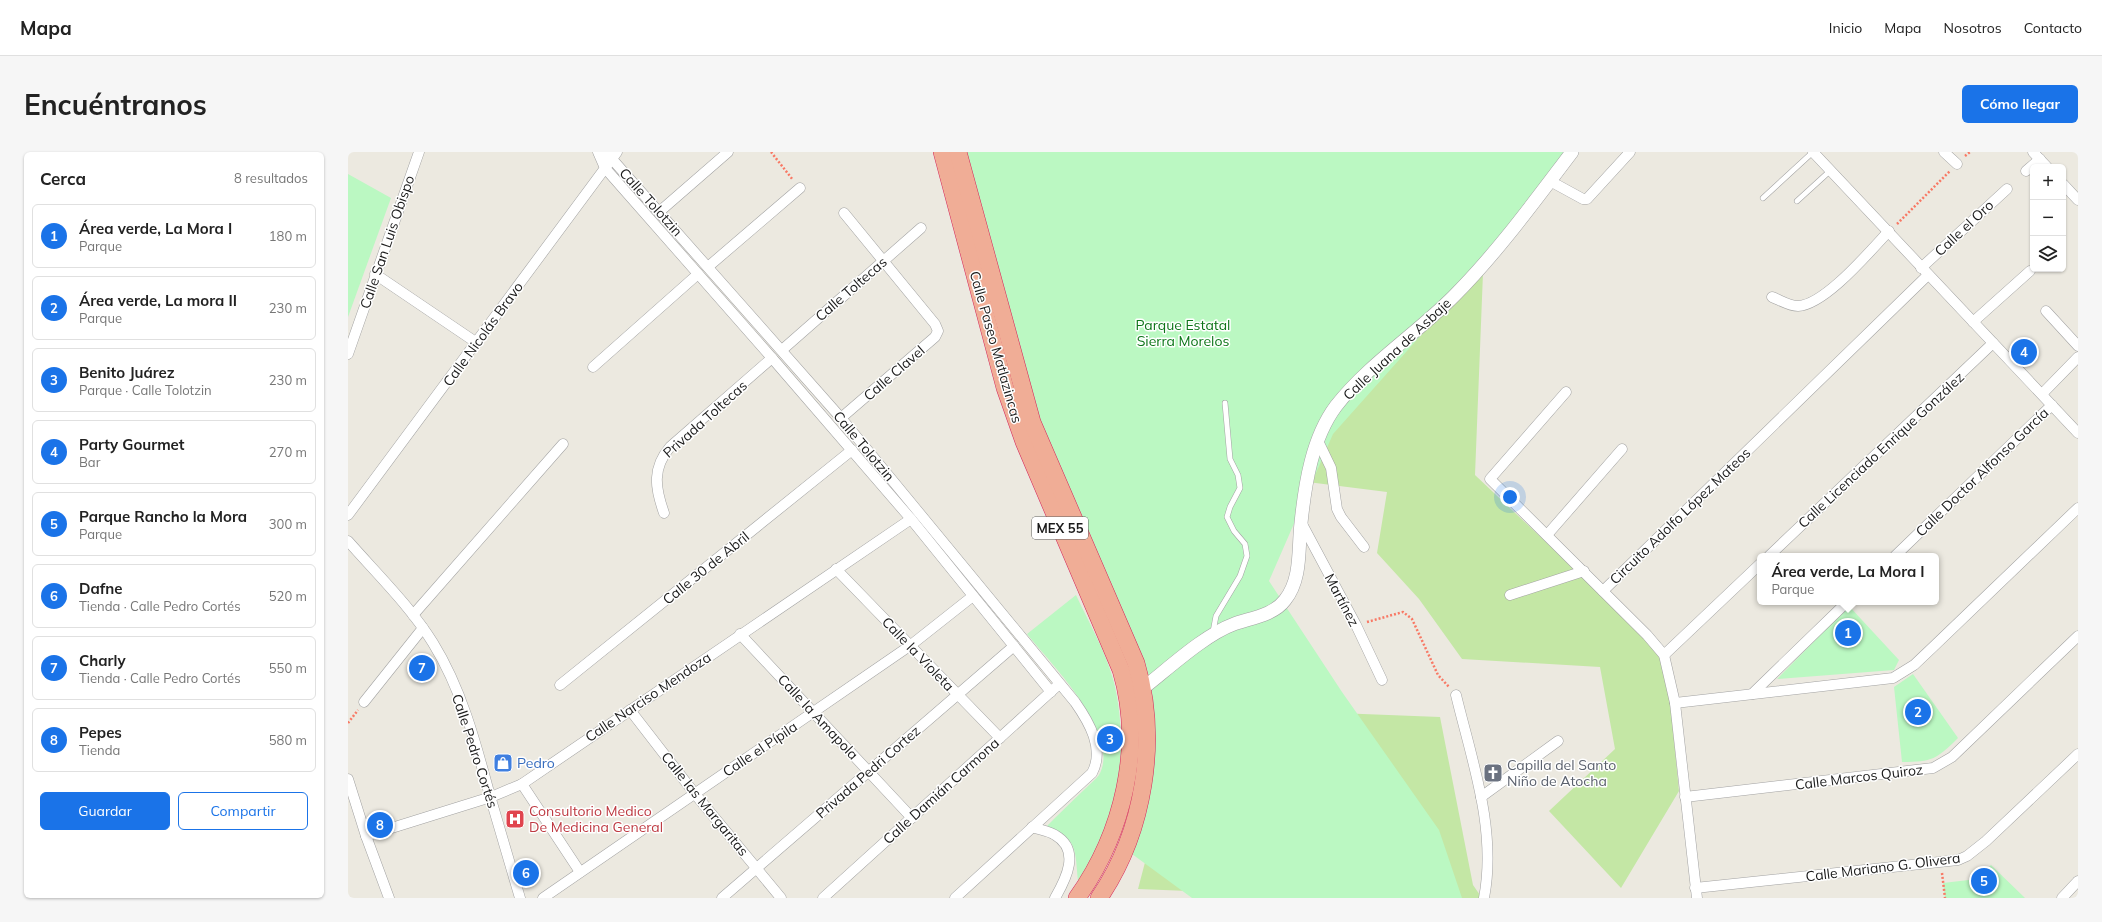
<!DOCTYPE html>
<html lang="es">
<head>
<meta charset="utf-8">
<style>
	:root { --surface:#fff; --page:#f6f6f6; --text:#222; --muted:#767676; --line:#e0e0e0; --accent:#1a73e8 }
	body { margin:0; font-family:Mulish,sans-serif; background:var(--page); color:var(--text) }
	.controls { position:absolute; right:12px; top:12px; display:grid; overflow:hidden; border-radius:6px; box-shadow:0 1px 3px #0004 }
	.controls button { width:36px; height:36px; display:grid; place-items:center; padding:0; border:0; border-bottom:1px solid var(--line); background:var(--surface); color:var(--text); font:20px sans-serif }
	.you { position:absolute; left:1162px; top:345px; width:14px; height:14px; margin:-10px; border:3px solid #fff; border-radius:50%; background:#1a73e8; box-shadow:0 0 0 6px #1a73e833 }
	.badge { display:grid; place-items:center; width:26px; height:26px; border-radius:50%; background:var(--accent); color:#fff; font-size:13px; font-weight:700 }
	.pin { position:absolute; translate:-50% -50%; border:2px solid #fff; box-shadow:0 1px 4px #0006 }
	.popup { position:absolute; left:1409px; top:401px; width:182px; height:52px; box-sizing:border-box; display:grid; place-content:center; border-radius:6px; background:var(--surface); filter:drop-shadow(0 1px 3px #0005); font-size:13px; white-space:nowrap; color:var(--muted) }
	.popup b { font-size:15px; color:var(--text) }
	.popup::after { content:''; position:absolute; left:50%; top:100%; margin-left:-8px; border:8px solid transparent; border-top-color:var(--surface) }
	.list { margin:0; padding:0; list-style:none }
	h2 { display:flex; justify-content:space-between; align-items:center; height:52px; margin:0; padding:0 16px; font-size:17px }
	h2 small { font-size:13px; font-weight:400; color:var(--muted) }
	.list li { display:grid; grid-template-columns:26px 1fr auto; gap:12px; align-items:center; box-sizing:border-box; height:64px; margin:0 8px 8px; padding:0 8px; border:1px solid var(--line); border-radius:6px }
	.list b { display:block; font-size:15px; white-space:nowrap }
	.list p { margin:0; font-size:13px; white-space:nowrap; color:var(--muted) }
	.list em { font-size:13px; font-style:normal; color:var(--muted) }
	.actions { display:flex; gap:8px; padding:12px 16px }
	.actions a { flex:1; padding:9px 0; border:1px solid var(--accent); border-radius:6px; text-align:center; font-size:14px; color:var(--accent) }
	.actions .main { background:var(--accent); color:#fff }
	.icon { flex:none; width:22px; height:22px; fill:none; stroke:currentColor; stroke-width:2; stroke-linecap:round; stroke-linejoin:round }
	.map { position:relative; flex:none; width:1730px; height:746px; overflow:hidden; border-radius:6px }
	header { display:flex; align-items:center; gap:24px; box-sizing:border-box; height:56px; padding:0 20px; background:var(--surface); border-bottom:1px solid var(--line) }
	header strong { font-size:19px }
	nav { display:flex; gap:22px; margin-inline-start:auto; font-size:14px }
	.intro { display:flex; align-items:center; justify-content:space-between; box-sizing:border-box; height:96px; padding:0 24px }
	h1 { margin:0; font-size:28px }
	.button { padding:10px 18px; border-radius:6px; background:var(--accent); color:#fff; font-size:14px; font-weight:700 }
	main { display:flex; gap:24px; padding:0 24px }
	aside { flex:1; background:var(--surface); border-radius:6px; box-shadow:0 1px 3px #0004 }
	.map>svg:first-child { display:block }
	.grass { fill:#c4e7a5 }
	.park { fill:#bbf8c2 }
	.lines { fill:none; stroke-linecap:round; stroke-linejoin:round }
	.service-casing { stroke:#a2a2a2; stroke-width:6 }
	.minor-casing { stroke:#a2a2a2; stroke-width:11 }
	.tertiary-casing { stroke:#a2a2a2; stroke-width:14 }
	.trunk-casing { stroke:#d3255b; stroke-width:18 }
	.path { stroke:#f87965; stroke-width:2.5; stroke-dasharray:2 2; stroke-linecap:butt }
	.service { stroke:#fff; stroke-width:5 }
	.minor { stroke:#fff; stroke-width:10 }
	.tertiary { stroke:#fff; stroke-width:13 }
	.trunk { stroke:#f0ad96; stroke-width:17 }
	.labels { text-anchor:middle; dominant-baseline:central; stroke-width:3; stroke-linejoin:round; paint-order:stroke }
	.shield { fill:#fff; stroke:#5f5f5f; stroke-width:1 }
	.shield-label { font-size:13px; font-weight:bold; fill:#1b1b1b }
	.street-label { font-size:14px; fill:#1b1b1b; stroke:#fff }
	.park-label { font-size:14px; fill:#0c7518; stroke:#fff }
	.shop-label { font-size:14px; fill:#366cbe; stroke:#fff; text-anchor:start }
	.worship-label { font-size:14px; fill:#5b616d; stroke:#fff; text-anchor:start }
	.health-label { font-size:14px; fill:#be3a42; stroke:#fff; text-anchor:start }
</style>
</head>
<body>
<header>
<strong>Mapa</strong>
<nav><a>Inicio</a><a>Mapa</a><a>Nosotros</a><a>Contacto</a></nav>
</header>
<div class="intro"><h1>Encuéntranos</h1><a class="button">Cómo llegar</a></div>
<main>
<aside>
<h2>Cerca<small>8 resultados</small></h2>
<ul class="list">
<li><span class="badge">1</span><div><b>Área verde, La Mora I</b><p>Parque</p></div><em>180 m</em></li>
<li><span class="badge">2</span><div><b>Área verde, La mora II</b><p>Parque</p></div><em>230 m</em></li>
<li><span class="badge">3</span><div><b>Benito Juárez</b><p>Parque · Calle Tolotzin</p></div><em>230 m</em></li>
<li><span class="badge">4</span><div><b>Party Gourmet</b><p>Bar</p></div><em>270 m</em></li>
<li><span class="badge">5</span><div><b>Parque Rancho la Mora</b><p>Parque</p></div><em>300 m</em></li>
<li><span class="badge">6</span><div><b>Dafne</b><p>Tienda · Calle Pedro Cortés</p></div><em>520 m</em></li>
<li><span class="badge">7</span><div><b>Charly</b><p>Tienda · Calle Pedro Cortés</p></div><em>550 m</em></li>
<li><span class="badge">8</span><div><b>Pepes</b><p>Tienda</p></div><em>580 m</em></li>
</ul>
<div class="actions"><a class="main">Guardar</a><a>Compartir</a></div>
</aside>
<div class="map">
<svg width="1730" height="746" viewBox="0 0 1730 746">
	<rect width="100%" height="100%" fill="#ece9e0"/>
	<!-- grass -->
	<path class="grass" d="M1135,121l-8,202 184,174 11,50 9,92 -58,97 -72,-77 66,-62 -15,-82 -138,-8 -43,-60 -42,-46 10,-61 -142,-18 15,144 77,95 103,4 33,168 9,13h-240l-3,-5 -101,-4 37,-141 -62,-239z"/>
	<!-- park -->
	<g class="park">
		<path d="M600,0h621l-97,126 -139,156 -64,147 73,111 97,138 23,68h-270l-60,-44 15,-93 -120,-324z"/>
		<path d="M0,22l43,24 -43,119z"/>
		<path d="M728,443c13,28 29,55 37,84 11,40 11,97 -2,136 -8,24 -20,45 -33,66 -3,-31 0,-42 -31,-55 13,-13 26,-26 39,-38 4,-4 10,-9 13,-13 23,-41 -48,-111 -72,-141z"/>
		<path d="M1501,454l50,54 -5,10 -117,9z"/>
		<path d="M1565,522l45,64c-21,21 -26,24 -56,24l-8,-75z"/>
		<path d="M1643,713l34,33h-80l-2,-15 34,-4z"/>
	</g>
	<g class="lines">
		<!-- service casing -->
		<g class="service-casing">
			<g id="service">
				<path d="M1415,46l50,-46"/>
				<path d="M1449,49l34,-31"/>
				<path d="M865,480l3,-16 24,-40 7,-20 -2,-12 -11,-13 -7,-14 3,-10 10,-19 -2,-13 -8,-16 -5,-56"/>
			</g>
		</g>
		<!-- minor casing -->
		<g class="minor-casing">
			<g id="minor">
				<path d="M250,0l7,16 167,190 139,161 140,173"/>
				<path d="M254,0l10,7 229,259 234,284c14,20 30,47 17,71l-137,125"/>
				<path d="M1465,0l265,281"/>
				<path d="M1596,0l13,12"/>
				<path d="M1685,0l14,15"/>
				<path d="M1678,19l14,-12"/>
				<path d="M1202,29l33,18h4l43,-47"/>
				<path d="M1715,32l15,16"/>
				<path d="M311,60l69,-60"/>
				<path d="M361,114l91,-78"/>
				<path d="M1573,116l86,-79"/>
				<path d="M27,122l102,69"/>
				<path d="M1424,145c8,3 17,9 26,9 27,-1 72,-55 91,-75"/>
				<path d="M1698,159l32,35"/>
				<path d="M1625,170l57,-51"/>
				<path d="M434,198l139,-122"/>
				<path d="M0,202l71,-202"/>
				<path d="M245,215l105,-93"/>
				<path d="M1218,240l-76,87 157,156 17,20 11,48 22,195"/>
				<path d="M1694,242l36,-37"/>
				<path d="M493,266l94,-81 3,-6 -3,-7 -91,-111"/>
				<path d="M970,289l13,27 6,41 4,8 23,30"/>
				<path d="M316,361c-9,-25 -12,-45 6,-66l102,-89"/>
				<path d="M0,363l269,-363"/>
				<path d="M953,370l55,103 26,55"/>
				<path d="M1199,383l75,-86"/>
				<path d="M0,389c29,33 62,65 85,102 29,47 43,101 57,153 10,34 20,68 30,102"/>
				<path d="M1421,404l224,-213"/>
				<path d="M1547,404l157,-151"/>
				<path d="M488,417l164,169"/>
				<path d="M1255,439l325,-316"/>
				<path d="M1162,443l74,-24"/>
				<path d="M65,463l150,-171"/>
				<path d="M392,482l172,184"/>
				<path d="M1316,503l96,-91"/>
				<path d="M212,533l292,-235"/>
				<path d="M1404,542l95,-92"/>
				<path d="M1108,543c16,66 41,135 28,203"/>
				<path d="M16,550l59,-74"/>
				<path d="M1327,551l218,-25 21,-13 20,-19 144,-138"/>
				<path d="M282,558l65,84 86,104"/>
				<path d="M0,627l18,57 23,62"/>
				<path d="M174,632l58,88"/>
				<path d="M1133,645l77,-56"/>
				<path d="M1337,645l248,-29 19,-11 126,-121"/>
				<path d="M684,675c8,3 17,4 23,8 26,15 11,44 0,63"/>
				<path d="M18,684l125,-39 31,-13 389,-265"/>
				<path d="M1347,736l263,-28 9,-4 19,-15 92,-87"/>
				<path d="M195,746l368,-253 62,-49"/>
				<path d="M374,746l292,-252"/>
				<path d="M475,746l233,-211"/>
				<path d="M1714,746l16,-17"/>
			</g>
		</g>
		<!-- tertiary casing -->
		<g class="tertiary-casing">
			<path id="tertiary" d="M794,537c26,-20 62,-54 92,-65 17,-6 40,-9 51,-24 17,-21 13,-52 16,-77 4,-39 11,-85 35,-117 32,-41 80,-72 117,-109 44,-44 81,-95 119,-145"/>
		</g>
		<!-- trunk casing -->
		<g class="trunk-casing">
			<g id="trunk">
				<path d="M594,0l63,236 19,54 97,228c23,77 2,163 -44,228"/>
				<path d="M610,0l74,270 104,241c23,77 8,169 -37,235"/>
			</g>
		</g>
		<!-- path -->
		<g class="path">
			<path d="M423,0l22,28"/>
			<path d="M1617,4l5,-4"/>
			<path d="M1549,72l53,-53"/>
			<path d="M1019,470l36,-10 9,7 26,56 11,12"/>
			<path d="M0,571l10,-13"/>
			<path d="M1594,721l3,25"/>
		</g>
		<!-- service -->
		<use href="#service" class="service"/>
		<!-- minor -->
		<use href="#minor" class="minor"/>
		<!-- tertiary -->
		<use href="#tertiary" class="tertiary"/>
		<!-- trunk -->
		<use href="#trunk" class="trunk"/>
	</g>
	<!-- icons -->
	<defs>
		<g id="shop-square" transform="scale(1)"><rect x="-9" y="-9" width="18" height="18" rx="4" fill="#3f7fe0" stroke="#fff"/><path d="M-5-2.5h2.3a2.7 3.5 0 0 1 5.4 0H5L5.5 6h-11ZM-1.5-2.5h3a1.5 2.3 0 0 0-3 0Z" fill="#fff"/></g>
		<g id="church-square" transform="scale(1)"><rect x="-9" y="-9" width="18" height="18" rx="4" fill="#6b7280" stroke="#fff"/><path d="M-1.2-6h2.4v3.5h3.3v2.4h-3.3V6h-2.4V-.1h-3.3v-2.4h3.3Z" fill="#fff"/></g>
		<g id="hospital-square" transform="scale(1)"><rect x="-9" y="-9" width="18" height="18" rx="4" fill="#e0444e" stroke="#fff"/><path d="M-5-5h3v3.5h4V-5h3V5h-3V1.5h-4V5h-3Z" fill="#fff"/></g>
	</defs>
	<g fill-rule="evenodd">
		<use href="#shop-square" x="155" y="611"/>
		<use href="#church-square" x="1145" y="621"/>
		<use href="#hospital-square" x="167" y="667"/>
	</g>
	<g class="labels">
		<!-- shield labels -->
		<rect class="shield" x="684" y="365" width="56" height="22" rx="3"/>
		<g class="shield-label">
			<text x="712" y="376">MEX 55</text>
		</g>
		<!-- street labels -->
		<g class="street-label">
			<text transform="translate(303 50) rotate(48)">Calle Tolotzin</text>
			<text transform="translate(1616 76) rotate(-43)">Calle el Oro</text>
			<text transform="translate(39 90) rotate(-71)">Calle San Luis Obispo</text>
			<text transform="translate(503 137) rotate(-41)">Calle Toltecas</text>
			<text transform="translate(135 182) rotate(-54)">Calle Nicolás Bravo</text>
			<text transform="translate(648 195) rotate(74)">Calle Paseo Matlazincas</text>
			<text transform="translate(1049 197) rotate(-43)">Calle Juana de Asbaje</text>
			<text transform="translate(546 221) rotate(-41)">Calle Clavel</text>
			<text transform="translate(357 267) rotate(-42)">Privada Toltecas</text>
			<text transform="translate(516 294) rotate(50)">Calle Tolotzin</text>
			<text transform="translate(1533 298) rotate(-43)">Calle Licenciado Enrique González</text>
			<text transform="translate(1634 320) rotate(-44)">Calle Doctor Alfonso García</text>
			<text transform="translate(1332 364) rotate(-44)">Circuito Adolfo López Mateos</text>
			<text transform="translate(358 416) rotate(-39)">Calle 30 de Abril</text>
			<text transform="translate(994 448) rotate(62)">Martínez</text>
			<text transform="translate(570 502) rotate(46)">Calle la Violeta</text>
			<text transform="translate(300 545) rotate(-34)">Calle Narciso Mendoza</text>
			<text transform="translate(470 565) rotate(47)">Calle la Amapola</text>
			<text transform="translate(412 597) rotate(-34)">Calle el Pípila</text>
			<text transform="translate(127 599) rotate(72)">Calle Pedro Cortés</text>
			<text transform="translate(520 620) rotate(-41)">Privada Pedri Cortez</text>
			<text transform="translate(1511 625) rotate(-7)">Calle Marcos Quiroz</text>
			<text transform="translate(593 639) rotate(-42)">Calle Damián Carmona</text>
			<text transform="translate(357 652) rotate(51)">Calle las Margaritas</text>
			<text transform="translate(1535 715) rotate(-7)">Calle Mariano G. Olivera</text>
		</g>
		<!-- park labels -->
		<g class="park-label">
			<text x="835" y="173">Parque Estatal<tspan x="835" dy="16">Sierra Morelos</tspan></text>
		</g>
		<!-- shop labels -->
		<g class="shop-label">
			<text x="169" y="611">Pedro</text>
		</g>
		<!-- worship labels -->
		<g class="worship-label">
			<text x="1159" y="613">Capilla del Santo<tspan x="1159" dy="16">Niño de Atocha</tspan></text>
		</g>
		<!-- health labels -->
		<g class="health-label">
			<text x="181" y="659">Consultorio Medico<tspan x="181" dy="16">De Medicina General</tspan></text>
		</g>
	</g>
</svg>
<div class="controls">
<button>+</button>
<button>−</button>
<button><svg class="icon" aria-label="layers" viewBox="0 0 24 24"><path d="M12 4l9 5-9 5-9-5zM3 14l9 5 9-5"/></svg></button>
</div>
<div class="you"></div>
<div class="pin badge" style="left:1500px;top:481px">1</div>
<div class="popup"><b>Área verde, La Mora I</b>Parque</div>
<div class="pin badge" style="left:1570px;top:560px">2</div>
<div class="pin badge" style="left:762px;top:587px">3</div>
<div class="pin badge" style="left:1676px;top:200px">4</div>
<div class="pin badge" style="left:1636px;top:729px">5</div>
<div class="pin badge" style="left:178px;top:721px">6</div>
<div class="pin badge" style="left:74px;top:516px">7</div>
<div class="pin badge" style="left:32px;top:673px">8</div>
</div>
</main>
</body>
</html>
